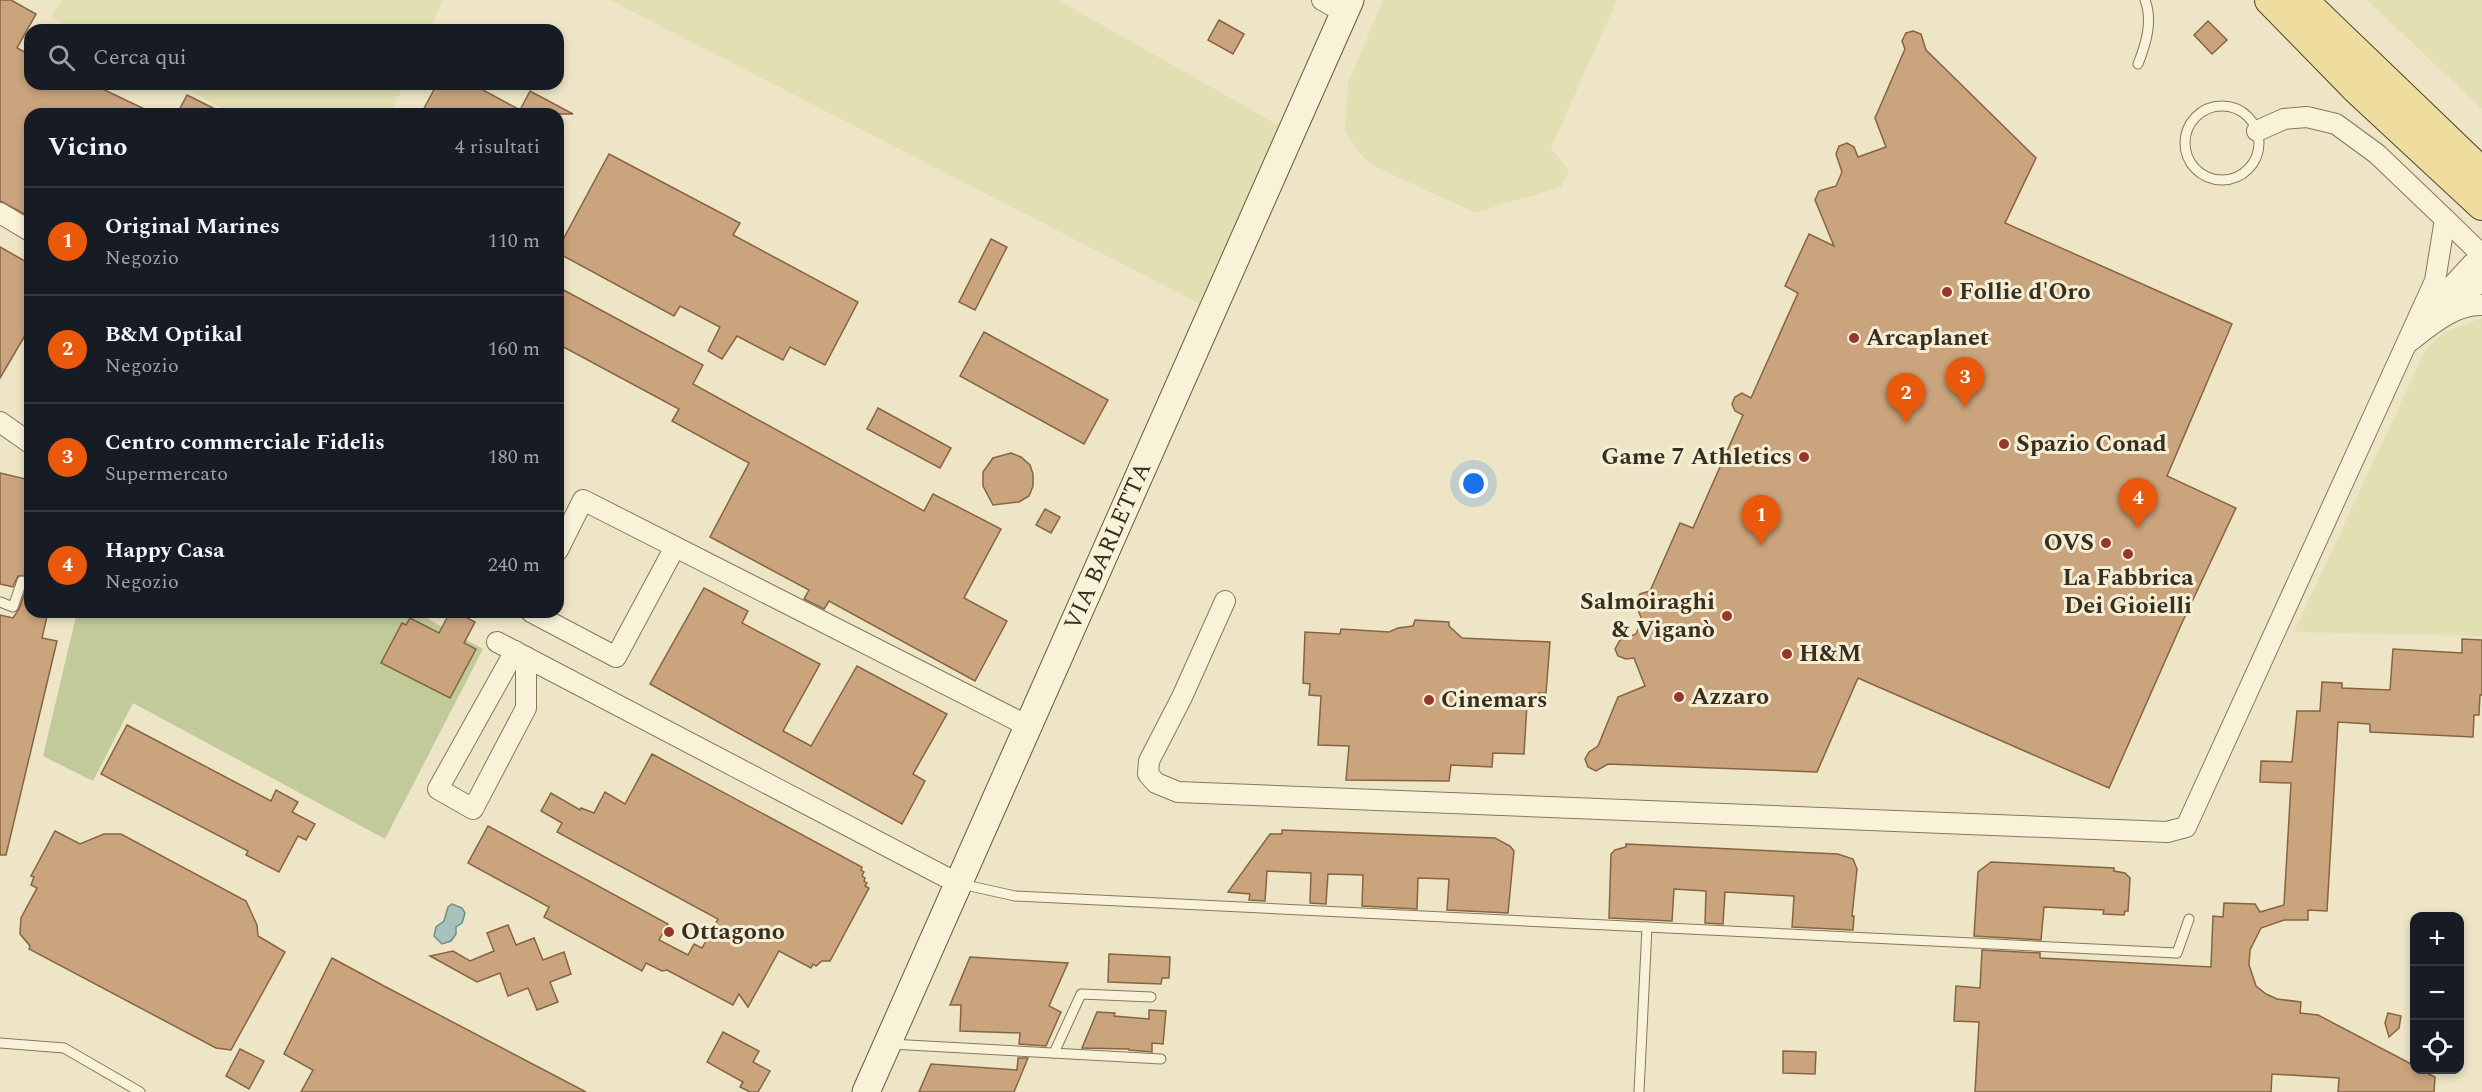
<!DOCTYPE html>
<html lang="it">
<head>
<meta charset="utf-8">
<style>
	:root { --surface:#171b24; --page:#20242c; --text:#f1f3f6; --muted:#9ea1a6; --line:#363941; --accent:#ea580c }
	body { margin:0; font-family:Spectral,serif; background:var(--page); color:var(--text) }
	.controls { position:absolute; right:18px; bottom:18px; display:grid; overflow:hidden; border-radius:12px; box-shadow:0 3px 9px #0003 }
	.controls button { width:54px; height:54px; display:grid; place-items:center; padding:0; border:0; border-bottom:2px solid var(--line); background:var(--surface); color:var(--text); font:30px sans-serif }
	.you { position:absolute; left:1474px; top:484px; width:21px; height:21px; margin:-15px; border:4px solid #fff; border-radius:50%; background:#1a73e8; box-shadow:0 0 0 9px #1a73e833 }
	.badge { display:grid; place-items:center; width:39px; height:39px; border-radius:50%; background:var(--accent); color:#fff; font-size:20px; font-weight:700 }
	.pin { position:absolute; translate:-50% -50px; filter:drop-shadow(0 2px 3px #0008) }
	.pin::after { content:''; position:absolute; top:32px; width:21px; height:18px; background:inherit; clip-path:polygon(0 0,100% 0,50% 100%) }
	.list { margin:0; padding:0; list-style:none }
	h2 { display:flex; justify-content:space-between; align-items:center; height:78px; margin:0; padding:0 24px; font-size:26px }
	h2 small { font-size:20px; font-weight:400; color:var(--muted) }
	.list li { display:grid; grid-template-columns:39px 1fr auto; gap:18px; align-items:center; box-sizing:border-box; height:108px; padding:0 24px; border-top:2px solid var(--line) }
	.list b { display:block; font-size:22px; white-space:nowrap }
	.list p { margin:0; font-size:20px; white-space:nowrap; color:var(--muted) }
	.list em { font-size:20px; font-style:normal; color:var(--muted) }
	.icon { flex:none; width:33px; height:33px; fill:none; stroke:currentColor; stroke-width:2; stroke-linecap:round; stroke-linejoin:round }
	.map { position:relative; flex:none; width:2482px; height:1092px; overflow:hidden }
	.search { position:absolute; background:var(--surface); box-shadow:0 3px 9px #0003; left:24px; top:24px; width:540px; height:66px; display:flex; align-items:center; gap:15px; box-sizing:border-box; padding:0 21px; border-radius:18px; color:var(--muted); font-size:22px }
	.panel { position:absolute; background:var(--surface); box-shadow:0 3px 9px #0003; left:24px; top:108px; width:540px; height:510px; border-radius:18px }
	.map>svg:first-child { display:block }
	.farmland { fill:#e2dfb3 }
	.green { fill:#c1cb9a }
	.water { fill:#a7c1bc; stroke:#6e8f8a; stroke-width:1.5 }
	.building { fill:#caa47d; stroke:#866442; stroke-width:1.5 }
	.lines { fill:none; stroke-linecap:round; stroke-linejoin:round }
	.lane-casing { stroke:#88775c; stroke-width:11 }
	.street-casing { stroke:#88775c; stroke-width:22 }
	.secondary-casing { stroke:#6a583f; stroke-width:29 }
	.primary-casing { stroke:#564530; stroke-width:32 }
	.lane { stroke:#f8f2d9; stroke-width:9 }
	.street { stroke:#f8f2d9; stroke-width:20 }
	.secondary { stroke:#f8f2d9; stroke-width:27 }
	.primary { stroke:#efdd9f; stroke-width:30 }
	.poi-dot { fill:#95372e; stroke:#f5eed5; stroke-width:2 }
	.labels { text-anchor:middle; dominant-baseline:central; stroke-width:6; stroke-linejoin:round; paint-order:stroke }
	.poi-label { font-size:24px; font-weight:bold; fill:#382e1f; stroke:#f5eed5; text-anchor:start }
	.street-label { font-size:24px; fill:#382e1f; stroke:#f5eed5 }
</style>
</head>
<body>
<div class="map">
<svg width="2482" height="1092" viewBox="0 0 2482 1092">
	<rect width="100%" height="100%" fill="#ede5c6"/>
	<!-- farmland -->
	<g class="farmland">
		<path d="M62,0h381l-14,30h-353l-25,-13z"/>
		<path d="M610,0h448l223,127 -81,177z"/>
		<path d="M1383,0h234l-66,148 18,23 -8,16 -71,21 -5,3 -11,1 -101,-46 -14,-14 -14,-20 3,-48z"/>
		<path d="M2367,0h115v109z"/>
		<path d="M177,84h227l-14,30h-158z"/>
		<path d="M2482,318v318l-188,-4 132,-283 19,-17z"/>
	</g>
	<!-- green -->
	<path class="green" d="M77,612h338l68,37 -98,190 -252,-136 -40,78 -50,-25z"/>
	<!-- water -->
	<path class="water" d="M452,904l10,4 3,5 -3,10 -6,4v7l-5,7 -9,3 -8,-8 2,-9 8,-6 4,-14z"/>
	<!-- building -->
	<g class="building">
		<path d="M0,0h11l25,14 -19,34 13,7v29h62l63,30h-125v103l-30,-16z"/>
		<path d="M1219,20l25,14 -11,20 -25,-14z"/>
		<path d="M2208,21l19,19 -15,14 -18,-19z"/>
		<path d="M1913,31l8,3 5,16 110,108 -31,65 227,101 -65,152 69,32 -55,117 -72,163 -251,-110 -41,94 -209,-8 -12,7 -8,-4 -3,-8 4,-7 9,-6 20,-49 27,-11 -11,-28 -8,1 -8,-3 -3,-7 5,-9 16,-6 6,-14 -7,-18 5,-8 10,-3 30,-68 13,5 50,-113 -8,-4 -3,-7 3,-7 7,-4 9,5 47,-105 -13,-7 24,-52 25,12 -19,-46 4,-9 17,-5 6,-14 -6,-18 3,-8 8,-3 7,4 4,10 28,-10 -11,-29 30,-69 -3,-8 4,-8z"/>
		<path d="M437,84h35l48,26 10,-19 43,23h-152z"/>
		<path d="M187,95l38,19h-48z"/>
		<path d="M609,154l131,69 -7,12 125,67 -33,63 -35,-18 -7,13 -46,-24 -15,23 -14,-8 12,-24 -40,-21 -6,10 -116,-63v-4z"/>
		<path d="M991,239l16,8 -32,63 -16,-8z"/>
		<path d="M0,247l30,17v63l-30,51z"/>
		<path d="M558,287l145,78 -10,19 231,127 9,-17 68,35 -37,69 43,23 -32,60 -146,-80 -5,8 -20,-10 5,-9 -99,-53 39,-74 -77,-42 7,-12 -121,-65z"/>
		<path d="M984,332l124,68 -24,44 -124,-68z"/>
		<path d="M878,408l73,40 -11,20 -73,-39z"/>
		<path d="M1011,453l10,4 9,8 3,9v12l-4,10 -10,6 -26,3 -10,-19v-14l10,-14z"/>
		<path d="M0,473l30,7v96h-12l-5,11 -13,-3z"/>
		<path d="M1045,509l15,8 -9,16 -15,-8z"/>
		<path d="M704,588l44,23 -6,12 78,41 -37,67 28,15 46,-80 90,48 -34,60 12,7 -23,43 -252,-140z"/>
		<path d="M26,589l4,1v22h18l-6,26 15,3 -51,214h-6v-240l13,3 6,-9z"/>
		<path d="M450,612h6l19,10 -11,21 12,6 -26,49 -69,-35 21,-40 4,2 4,-7 29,15z"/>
		<path d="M1415,620l34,2v4l13,12 88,4 -4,51h-7l-1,11h-11l-3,50 -31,-1 -1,14 -41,-2 -2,16 -103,-1 3,-34 -31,-1 3,-49 -12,-1 1,-11 -7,-1 2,-51 35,2 1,-5 48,3 9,-4 15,-2z"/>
		<path d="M2462,639l20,1v55h-2l-1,20h-5l-1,22 -103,-5v-8l-32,-2 -11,189 -19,-1v10h-24l-23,8 -11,22 -1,15 7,21 10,8 11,5 24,3 -1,11 18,2 97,51v4h5l15,7 -1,15h-96l1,-14 -67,-4 -1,18h-296l4,-70 -25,-1 2,-35 24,2 2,-38 58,3v5l171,9 2,-51 10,1 1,-14 31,1 5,8 24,-7 7,-122 -31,-1 1,-21 31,1 5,-51h23l2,-29 20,1v5l48,2 3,-41 69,4z"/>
		<path d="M127,725l144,76 5,-11 22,12 -6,10 23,12 -9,16 -8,-4 -19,36 -33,-17 2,-4 -147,-77z"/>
		<path d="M652,754l210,113 -1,3 3,2 -2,4 3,2 -1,3 3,2 -2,3 4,2 -39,73h-8l-6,5 -3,-2 -2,4 -32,-17 -31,56 -9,-13 -6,11 -66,-35 -5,1 -16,-8 -4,8 -98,-54 5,-10 -81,-44 20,-37 180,98 -9,16 29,15 6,-11 8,4 16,-29 -161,-87 5,-9 -21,-12 10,-18 29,17 1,-2 13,5 11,-21 20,12z"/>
		<path d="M1282,830l213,8 15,8 4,5 -6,62 -61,-3 2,-31 -31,-1 -1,31 -55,-3 1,-31 -35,-1 -2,30 -16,-1 1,-30 -44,-2 -2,30 -16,-1 1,-6 -22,-2 42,-58h12z"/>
		<path d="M55,831l25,13 24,-10h17l125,67 11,24 1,11 27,16 -54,98 -15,-2 -187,-99 1,-3 -10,-12 1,-16 16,-30 -6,-3 3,-8 -3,-1z"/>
		<path d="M1626,844l212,10 15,5 4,10 -5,47h2l-1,14 -61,-3 2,-31 -69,-4 -2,32 -18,-1 1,-32 -32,-2 -2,32 -63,-3 2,-64 4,-4 11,-3z"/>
		<path d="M1991,862l123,6v3l11,2 5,5 -2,33h-3l-1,4 -21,-1 1,-4 -60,-3 -3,33 -67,-4 4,-64z"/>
		<path d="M508,925l8,20 18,-7 9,22 21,-8 7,22 -21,8 8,20 -21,8 -9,-22 -20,8 -8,-23 -23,9 -47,-26 23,-5 17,10 24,-10 -7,-18z"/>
		<path d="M1109,954l61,3 -1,21h-7l-1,6 -53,-2z"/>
		<path d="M970,957l98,6 -19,43 12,6 -15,34 -27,-2 1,-11 -60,-2 1,-26h-11z"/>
		<path d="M332,958l52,28 202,106h-285l12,-22 -29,-16z"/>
		<path d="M1149,1010l17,1 -3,33 -11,-1v9l-23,-2v-1l-47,-1 15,-36 18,1 -1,3 35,3z"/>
		<path d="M2388,1013l13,3 -2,12 -10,9 -4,-14z"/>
		<path d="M723,1032l36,19 -6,11 17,9 -12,21h-8l-10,-5 3,-5 -36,-20z"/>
		<path d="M240,1049l24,12 -15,28 -23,-13z"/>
		<path d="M1783,1051l33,1 -1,22 -32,-1z"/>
		<path d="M1018,1058h10l-14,34h-95l12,-28 86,6z"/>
	</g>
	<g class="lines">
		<!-- lane casing -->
		<g class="lane-casing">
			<g id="lane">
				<path d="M2138,64c8,-20 15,-43 7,-64"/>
				<circle cx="2222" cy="143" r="37"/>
				<path d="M0,602l13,5 9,-26 8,2"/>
				<path d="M961,884l54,12 1162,57 12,-34"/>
				<path d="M0,1043l64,5 76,44"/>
				<path d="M890,1044l271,15"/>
				<path d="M1054,1053l27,-59 70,3"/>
				<path d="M1639,1092l8,-165"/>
			</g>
		</g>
		<!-- street casing -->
		<g class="street-casing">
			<g id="street">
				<path d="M1322,0l23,13"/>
				<path d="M0,213l30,18"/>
				<path d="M2445,219l37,36"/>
				<path d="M2449,310l33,-30"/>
				<path d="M2429,311l43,-47 10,-2"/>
				<path d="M2409,342c21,-16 45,-38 73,-37"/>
				<path d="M0,422l30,21"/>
				<path d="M558,550l25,-50 445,226"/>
				<path d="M1225,601l-43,96 -33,64 -1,13 8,9 22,9 989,40 19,-5 249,-546 10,-62 -68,-65 -41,-30 -29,-7 -23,2 -27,12"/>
				<path d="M531,612l85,45 59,-110"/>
				<path d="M497,642l462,242"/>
				<path d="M515,651l-77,138 35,20 53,-101v-51"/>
			</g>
		</g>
		<!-- secondary casing -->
		<g class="secondary-casing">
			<g id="secondary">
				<path id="s1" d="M866,1092l484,-1092"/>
			</g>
		</g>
		<!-- primary casing -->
		<g class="primary-casing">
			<g id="primary">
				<path d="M2270,0l88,90 124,115"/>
				<path d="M2302,0l180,173"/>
			</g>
		</g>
		<!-- lane -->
		<use href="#lane" class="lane"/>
		<!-- street -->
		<use href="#street" class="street"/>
		<!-- secondary -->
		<use href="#secondary" class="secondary"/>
		<!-- primary -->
		<use href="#primary" class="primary"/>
	</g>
	<!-- markers -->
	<g class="poi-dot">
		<circle cx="1947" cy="292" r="6"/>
		<circle cx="1854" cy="338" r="6"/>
		<circle cx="2004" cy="444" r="6"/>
		<circle cx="1804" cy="457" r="6"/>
		<circle cx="2106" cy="543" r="6"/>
		<circle cx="2128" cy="554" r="6"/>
		<circle cx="1727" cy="616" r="6"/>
		<circle cx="1787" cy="654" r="6"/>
		<circle cx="1679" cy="697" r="6"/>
		<circle cx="1429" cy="700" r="6"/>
		<circle cx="669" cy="932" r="6"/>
	</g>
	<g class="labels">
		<!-- poi labels -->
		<g class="poi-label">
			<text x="1959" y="292">Follie d'Oro</text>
			<text x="1866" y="338">Arcaplanet</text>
			<text x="2016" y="444">Spazio Conad</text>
			<text x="1792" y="457" text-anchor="end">Game 7 Athletics</text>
			<text x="2094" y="543" text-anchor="end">OVS</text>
			<text x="2128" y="578" text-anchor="middle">La Fabbrica<tspan x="2128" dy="28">Dei Gioielli</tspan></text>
			<text x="1715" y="602" text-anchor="end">Salmoiraghi<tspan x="1715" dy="28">&amp; Viganò</tspan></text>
			<text x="1799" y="654">H&amp;M</text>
			<text x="1691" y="697">Azzaro</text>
			<text x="1441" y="700">Cinemars</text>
			<text x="681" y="932">Ottagono</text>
		</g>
		<!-- street labels -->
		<g class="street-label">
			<text stroke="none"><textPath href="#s1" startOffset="597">VIA BARLETTA</textPath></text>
		</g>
	</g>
</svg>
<div class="controls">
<button>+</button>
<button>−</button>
<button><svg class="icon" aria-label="locate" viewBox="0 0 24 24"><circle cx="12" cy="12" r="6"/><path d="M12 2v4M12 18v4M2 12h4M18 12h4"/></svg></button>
</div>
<div class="you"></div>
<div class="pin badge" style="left:1761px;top:545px">1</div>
<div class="pin badge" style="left:1906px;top:423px">2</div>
<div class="pin badge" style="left:1965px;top:407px">3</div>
<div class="pin badge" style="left:2138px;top:528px">4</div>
<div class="search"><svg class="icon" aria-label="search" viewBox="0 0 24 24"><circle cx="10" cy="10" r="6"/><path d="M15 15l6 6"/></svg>Cerca qui</div>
<section class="panel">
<h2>Vicino<small>4 risultati</small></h2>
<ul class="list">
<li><span class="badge">1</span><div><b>Original Marines</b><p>Negozio</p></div><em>110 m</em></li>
<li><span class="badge">2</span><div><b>B&amp;M Optikal</b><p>Negozio</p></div><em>160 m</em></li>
<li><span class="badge">3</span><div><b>Centro commerciale Fidelis</b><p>Supermercato</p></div><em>180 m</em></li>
<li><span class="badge">4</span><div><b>Happy Casa</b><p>Negozio</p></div><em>240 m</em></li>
</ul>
</section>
</div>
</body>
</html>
